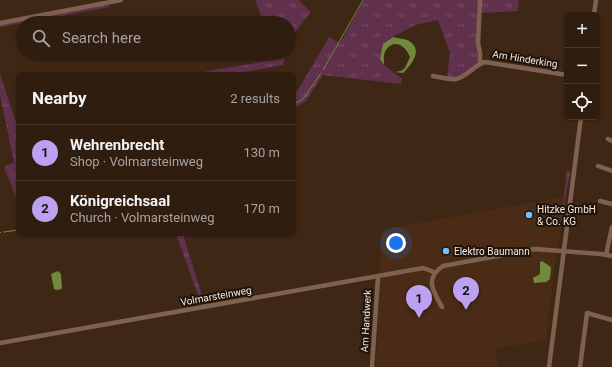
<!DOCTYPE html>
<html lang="en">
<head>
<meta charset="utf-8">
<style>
	:root { --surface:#2f1d10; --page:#372619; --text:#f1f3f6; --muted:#a7a29f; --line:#4a3b30; --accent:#bca0f2 }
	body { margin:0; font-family:Roboto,sans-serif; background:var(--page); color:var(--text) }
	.controls { position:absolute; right:12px; top:12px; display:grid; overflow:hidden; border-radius:6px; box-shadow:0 1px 3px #0004 }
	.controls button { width:36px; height:36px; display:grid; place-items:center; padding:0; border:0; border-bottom:1px solid var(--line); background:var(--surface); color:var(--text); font:20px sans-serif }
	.you { position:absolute; left:396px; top:243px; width:14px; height:14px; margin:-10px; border:3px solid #fff; border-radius:50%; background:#1a73e8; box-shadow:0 0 0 6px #1a73e833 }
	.badge { display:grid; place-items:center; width:26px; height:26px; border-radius:50%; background:var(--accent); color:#111; font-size:13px; font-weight:700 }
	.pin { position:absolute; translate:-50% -33px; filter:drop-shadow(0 1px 2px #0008) }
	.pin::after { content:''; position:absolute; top:21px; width:14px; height:12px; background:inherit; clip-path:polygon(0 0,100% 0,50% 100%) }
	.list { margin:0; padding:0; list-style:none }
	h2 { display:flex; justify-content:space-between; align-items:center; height:52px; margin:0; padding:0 16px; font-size:17px }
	h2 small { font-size:13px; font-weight:400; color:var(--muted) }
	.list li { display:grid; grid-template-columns:26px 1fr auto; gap:12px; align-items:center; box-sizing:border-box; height:56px; padding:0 16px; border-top:1px solid var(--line) }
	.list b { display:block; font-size:15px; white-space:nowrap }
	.list p { margin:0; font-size:13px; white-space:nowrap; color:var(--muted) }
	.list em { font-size:13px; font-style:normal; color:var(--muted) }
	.icon { flex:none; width:22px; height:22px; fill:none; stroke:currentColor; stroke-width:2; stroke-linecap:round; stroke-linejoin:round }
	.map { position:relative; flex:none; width:612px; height:367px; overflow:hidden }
	.search { position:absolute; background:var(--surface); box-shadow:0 1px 3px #0004; left:16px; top:16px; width:280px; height:44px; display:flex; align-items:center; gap:10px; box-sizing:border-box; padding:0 14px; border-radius:22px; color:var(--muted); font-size:15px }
	.panel { position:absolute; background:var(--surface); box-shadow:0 1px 3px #0004; left:16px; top:72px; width:280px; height:164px; border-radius:6px }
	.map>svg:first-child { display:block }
	.built { fill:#4a2c16 }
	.grass { fill:url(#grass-tufts) }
	.water { fill:#70893c }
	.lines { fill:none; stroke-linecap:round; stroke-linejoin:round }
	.stream { stroke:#70893c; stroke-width:1 }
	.minor { stroke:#7e624f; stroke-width:4.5 }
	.poi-dot { fill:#77c0f7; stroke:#1e130b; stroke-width:1.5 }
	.labels { text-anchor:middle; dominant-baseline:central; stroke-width:4; stroke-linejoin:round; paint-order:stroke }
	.street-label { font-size:10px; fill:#f9e8de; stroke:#1e130b }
	.poi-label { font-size:10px; fill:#f9e8de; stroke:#1e130b; text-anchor:start }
</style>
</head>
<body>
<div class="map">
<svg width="612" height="367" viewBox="0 0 612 367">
	<defs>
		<pattern id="grass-tufts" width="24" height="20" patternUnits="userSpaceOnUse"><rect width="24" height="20" fill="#61304c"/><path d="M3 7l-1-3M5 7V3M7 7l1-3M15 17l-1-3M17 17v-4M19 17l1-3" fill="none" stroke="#784e65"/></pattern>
	</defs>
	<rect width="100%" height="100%" fill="#3f2715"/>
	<!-- built -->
	<path class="built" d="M563,197l-17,143 -51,9 3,18h-122l5,-137z"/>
	<!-- grass -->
	<g class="grass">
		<path d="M255,0h45l-1,1 12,11 -22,28v-17h-25z"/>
		<path d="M364,0h115v63l-17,14 -15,1 3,-25 -12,-33 -23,5 -26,14 -9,20 4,6 18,14 -1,5 -78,-9 -17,26 -12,7v-15l4,-3 31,-53 11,6z"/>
		<path d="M480,0h39l-1,11 -38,2z"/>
		<path d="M108,3l1,4 -109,20v-3z"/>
		<path d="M275,53h9l1,4 -2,8 -50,9h-42l83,-14z"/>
		<path d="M0,74l18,54v74l-14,-35 10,-5 -14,-67z"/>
		<path d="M567,170l3,2 -12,71z"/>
		<path d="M176,234h7l22,71 -3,1z"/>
	</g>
	<!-- water -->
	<g class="water">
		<path d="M393,37c5,2 11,1 16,4 15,9 2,24 -6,32l-8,-1 6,-1 4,-3 5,-11c-4,-11 -16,-19 -24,-7 -3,4 -2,10 -2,15l-4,-6 3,-15z"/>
		<path d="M542,261l9,6 -1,12 -4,3 -12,1 -1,-5 7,-4v-12z"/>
		<path d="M58,271l3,3 1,15 -5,1 -3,-1 -3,-15z"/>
	</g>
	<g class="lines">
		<!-- stream -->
		<g class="stream">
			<path d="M323,70l40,-70"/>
			<path d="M294,104l9,-5 18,-26"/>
			<path d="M4,232l14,-2"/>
			<path d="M0,233l1,-1"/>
		</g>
		<!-- minor -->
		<g class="minor">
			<path d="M594,15l2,-15"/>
			<path d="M0,23l121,-23"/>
			<path d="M480,63v-10l-2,-10 2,-43"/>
			<path d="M433,76c7,1 16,4 23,3 11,-2 18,-14 29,-17l82,13"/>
			<path d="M608,139l4,2"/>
			<path d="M598,166l14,5"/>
			<path d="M600,201l12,3"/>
			<path d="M606,255l6,-28"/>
			<path d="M442,307c-10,-17 -17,-29 1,-41l92,-17 66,5 11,2"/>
			<path d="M0,343l423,-75 11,4"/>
			<path d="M372,367l6,-90"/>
			<path d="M549,367l32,-250"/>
			<path d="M580,367l7,-54 25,7"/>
		</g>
	</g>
	<!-- markers -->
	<g class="poi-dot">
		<circle cx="529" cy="215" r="4"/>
		<circle cx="446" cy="251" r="4"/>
	</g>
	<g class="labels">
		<!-- street labels -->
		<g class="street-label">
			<text transform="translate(525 59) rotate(9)">Am Hinderking</text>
			<text transform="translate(216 296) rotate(-10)">Volmarsteinweg</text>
			<text transform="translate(366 321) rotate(-87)">Am Handwerk</text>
		</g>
		<!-- poi labels -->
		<g class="poi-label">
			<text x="537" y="209">Hitzke GmbH<tspan x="537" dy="12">&amp; Co. KG</tspan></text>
			<text x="454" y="251">Elektro Baumann</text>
		</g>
	</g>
</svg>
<div class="controls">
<button>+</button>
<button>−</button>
<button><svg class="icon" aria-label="locate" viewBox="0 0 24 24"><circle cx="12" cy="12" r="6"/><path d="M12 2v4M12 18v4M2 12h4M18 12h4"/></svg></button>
</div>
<div class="you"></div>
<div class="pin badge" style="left:419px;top:318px">1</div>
<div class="pin badge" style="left:466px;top:310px">2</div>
<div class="search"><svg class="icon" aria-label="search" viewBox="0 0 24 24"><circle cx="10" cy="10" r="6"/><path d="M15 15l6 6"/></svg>Search here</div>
<section class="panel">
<h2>Nearby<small>2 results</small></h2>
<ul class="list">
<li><span class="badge">1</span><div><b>Wehrenbrecht</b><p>Shop · Volmarsteinweg</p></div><em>130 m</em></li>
<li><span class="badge">2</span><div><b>Königreichsaal</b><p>Church · Volmarsteinweg</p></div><em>170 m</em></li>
</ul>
</section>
</div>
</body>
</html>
